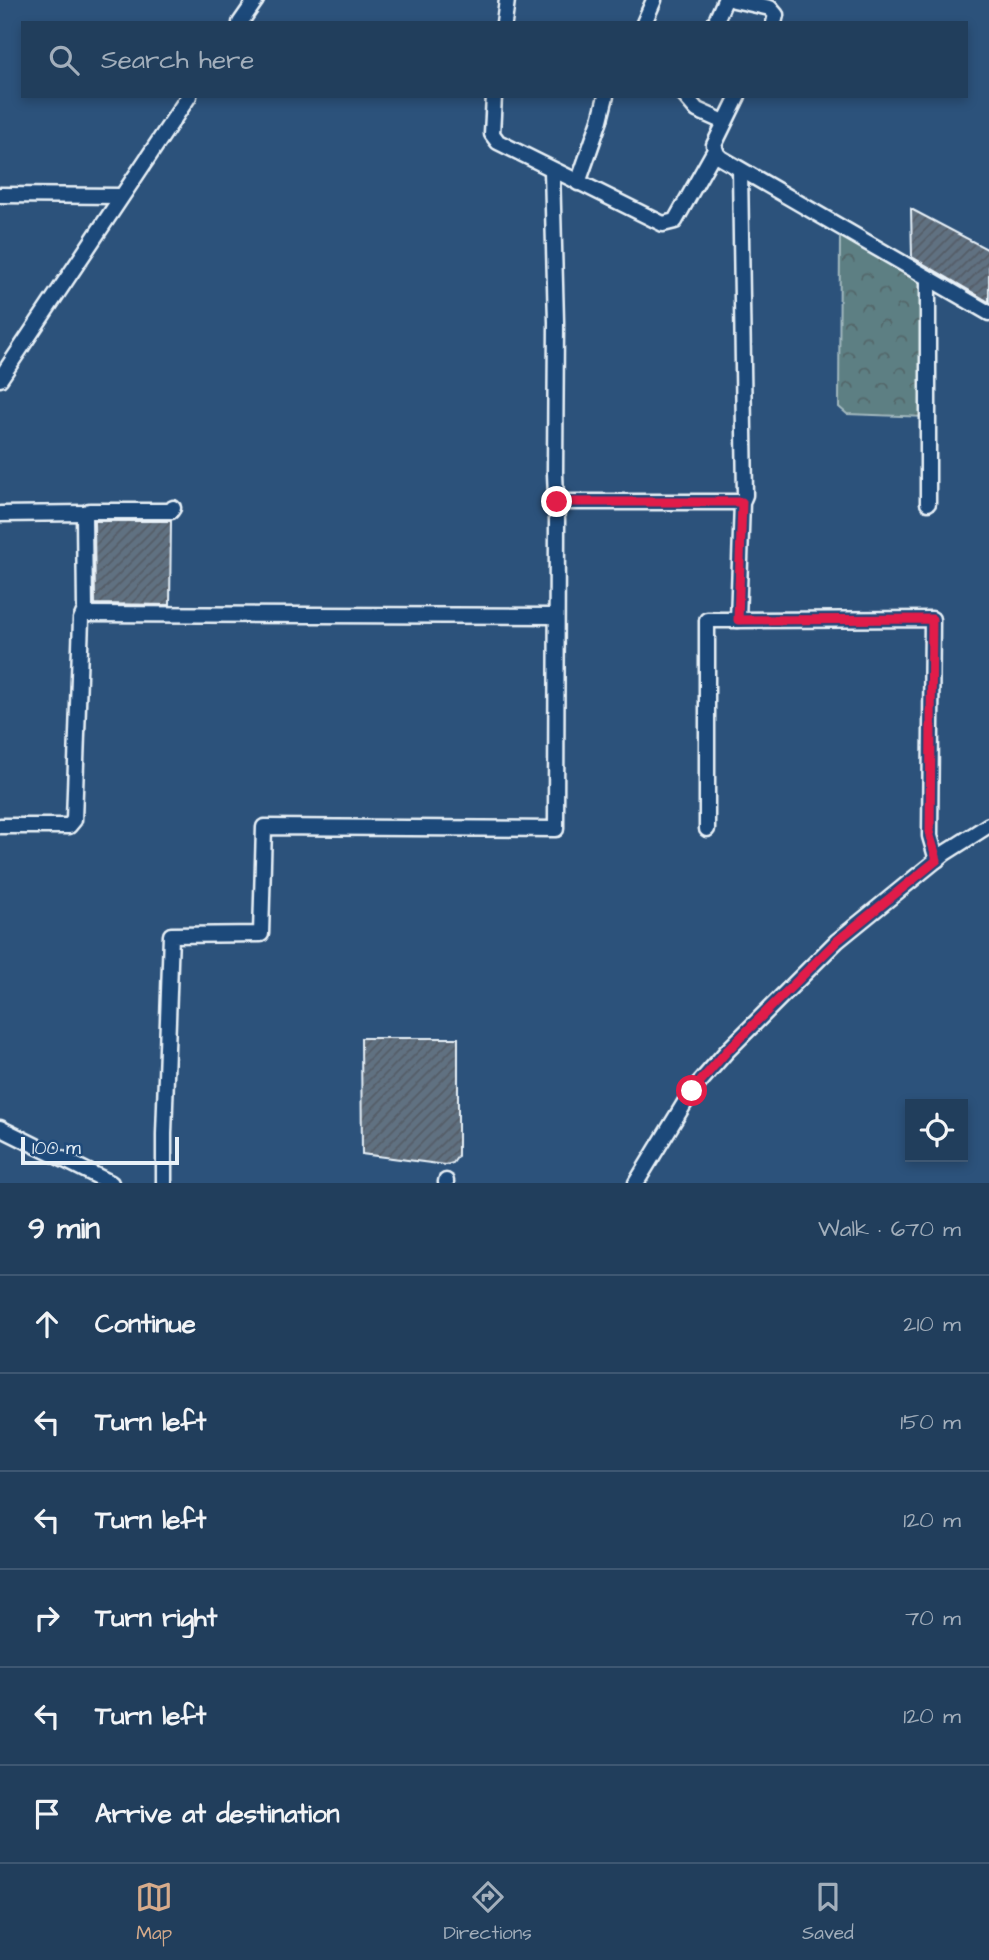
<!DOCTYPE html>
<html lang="en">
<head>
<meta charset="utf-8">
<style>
	:root { --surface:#213e5c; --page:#2d4965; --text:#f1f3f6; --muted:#a2aebb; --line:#3e5772; --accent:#d6ab8b }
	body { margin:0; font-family:"Architects Daughter",sans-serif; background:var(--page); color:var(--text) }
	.controls { position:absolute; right:21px; bottom:21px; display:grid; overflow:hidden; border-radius:0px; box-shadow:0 4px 10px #0003 }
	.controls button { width:63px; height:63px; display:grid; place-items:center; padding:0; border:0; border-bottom:2px solid var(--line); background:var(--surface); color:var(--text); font:35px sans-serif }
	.scale { position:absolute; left:21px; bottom:18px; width:158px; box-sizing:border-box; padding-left:7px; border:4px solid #e8f1f8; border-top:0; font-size:19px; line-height:24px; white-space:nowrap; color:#e8f1f8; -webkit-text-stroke:5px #1f4a7a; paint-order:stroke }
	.stop { position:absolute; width:21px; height:21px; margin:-16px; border:5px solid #e11d48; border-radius:50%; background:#fff }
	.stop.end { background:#e11d48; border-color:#fff; box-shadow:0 2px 7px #0008 }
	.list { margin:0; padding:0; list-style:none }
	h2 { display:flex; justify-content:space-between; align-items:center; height:91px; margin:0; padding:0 28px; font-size:30px }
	h2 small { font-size:23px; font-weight:400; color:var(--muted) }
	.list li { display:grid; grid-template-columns:46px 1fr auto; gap:21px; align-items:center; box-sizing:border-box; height:98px; padding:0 28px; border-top:2px solid var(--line) }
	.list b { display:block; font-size:26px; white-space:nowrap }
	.list em { font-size:23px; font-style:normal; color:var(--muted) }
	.icon { flex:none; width:38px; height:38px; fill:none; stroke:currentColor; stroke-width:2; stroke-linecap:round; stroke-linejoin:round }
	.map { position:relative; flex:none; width:989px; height:1183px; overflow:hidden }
	.search { position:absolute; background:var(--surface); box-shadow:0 4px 10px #0003; left:21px; right:21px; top:21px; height:77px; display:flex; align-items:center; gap:18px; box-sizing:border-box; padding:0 24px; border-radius:0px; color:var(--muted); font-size:26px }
	.sheet { height:679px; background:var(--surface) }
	nav { display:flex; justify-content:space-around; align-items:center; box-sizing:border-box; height:98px; border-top:2px solid var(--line); background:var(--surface); font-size:19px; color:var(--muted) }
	nav a { display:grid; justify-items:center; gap:4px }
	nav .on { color:var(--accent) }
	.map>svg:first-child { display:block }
	.forest { fill:url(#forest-crowns); stroke:#a2b8be; stroke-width:2 }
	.building { fill:url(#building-hatch); stroke:#e8f1f8; stroke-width:2 }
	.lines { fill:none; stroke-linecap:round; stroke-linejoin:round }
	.minor-casing { stroke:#e8f1f8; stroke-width:19 }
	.minor { stroke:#1f4a7a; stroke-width:14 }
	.route { stroke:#e11d48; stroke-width:9 }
</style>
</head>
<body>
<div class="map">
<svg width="989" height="1183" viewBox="0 0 989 1183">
	<defs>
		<pattern id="forest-crowns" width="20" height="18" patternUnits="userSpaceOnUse" patternTransform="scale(1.75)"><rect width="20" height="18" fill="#5d7f83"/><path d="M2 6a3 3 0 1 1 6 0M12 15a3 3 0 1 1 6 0" fill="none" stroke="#536669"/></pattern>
		<pattern id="building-hatch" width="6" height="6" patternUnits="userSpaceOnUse" patternTransform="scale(1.75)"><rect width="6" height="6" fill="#617181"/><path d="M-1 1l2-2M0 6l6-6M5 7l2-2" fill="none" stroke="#545c66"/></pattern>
	</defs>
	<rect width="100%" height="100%" fill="#2c527b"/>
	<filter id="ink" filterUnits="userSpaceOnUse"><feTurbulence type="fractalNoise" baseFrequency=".0143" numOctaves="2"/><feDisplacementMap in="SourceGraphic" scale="14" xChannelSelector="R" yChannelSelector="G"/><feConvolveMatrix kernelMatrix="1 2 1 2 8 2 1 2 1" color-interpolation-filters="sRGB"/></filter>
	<g filter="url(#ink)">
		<!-- forest -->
		<path class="forest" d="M840,235l87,46v136l-80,-3 -8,-7z"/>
		<!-- building -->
		<g class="building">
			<path d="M911,209l78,41v52l-77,-45z"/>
			<path d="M94,521h77l-1,84 -75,-1z"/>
			<path d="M361,1038h97v118l-5,7 -7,2 -84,-11z"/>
		</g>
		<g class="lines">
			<!-- minor casing -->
			<g class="minor-casing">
				<g id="minor">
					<path d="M734,0l36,8 6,7 -2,8"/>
					<path d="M240,23l16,-23"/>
					<path d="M504,23l3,-23"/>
					<path d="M644,23l10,-23"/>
					<path d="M715,23l10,-23"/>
					<path d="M494,96l-2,38 6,8 165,82 12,-3 40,-71"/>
					<path d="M685,96l12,14 27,12"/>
					<path d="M738,96l-24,49 3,9 4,4 268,155"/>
					<path d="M740,170l5,325 -3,7"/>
					<path d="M578,183l22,-63 6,-24"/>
					<path d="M0,195l121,1"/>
					<path d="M0,379l189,-283"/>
					<path d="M557,502h185l-4,118h-31v209"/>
					<path d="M928,503v-225"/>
					<path d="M0,514l86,-1"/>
					<path d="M84,614l472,2"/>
					<path d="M738,620l194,-1 -2,217 7,24"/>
					<path d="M0,826h69l5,-6 7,-201 4,-9 -1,-95 5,-4h82l2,-3"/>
					<path d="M0,1128l111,55"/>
					<path d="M164,1183v-49l7,-199 90,-1 3,-107 292,2 1,-309 -2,-47 1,-151 -4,-152"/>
					<path d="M446,1183v-2"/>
					<path d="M636,1183l56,-92 35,-40 110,-110 108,-88 44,-28"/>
				</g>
			</g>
			<!-- minor -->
			<use href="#minor" class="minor"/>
		</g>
	</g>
	<g class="lines" filter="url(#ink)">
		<!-- route -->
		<path class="route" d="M557,502h185l-4,118 194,-1 -2,217 7,24 -100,81 -110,110 -35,40"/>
	</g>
</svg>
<div class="controls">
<button><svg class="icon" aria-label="locate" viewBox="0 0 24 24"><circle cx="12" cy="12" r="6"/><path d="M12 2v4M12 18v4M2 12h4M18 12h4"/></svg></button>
</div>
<div class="scale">100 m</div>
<div class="stop" style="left:692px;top:1091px"></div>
<div class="stop end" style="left:557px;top:502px"></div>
<div class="search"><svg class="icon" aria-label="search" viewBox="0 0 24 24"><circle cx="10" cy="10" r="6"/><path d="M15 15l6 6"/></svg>Search here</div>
</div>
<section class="sheet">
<h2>9 min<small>Walk · 670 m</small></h2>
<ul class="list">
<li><svg class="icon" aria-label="ahead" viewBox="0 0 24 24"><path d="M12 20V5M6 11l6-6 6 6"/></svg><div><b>Continue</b></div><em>210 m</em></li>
<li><svg class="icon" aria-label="left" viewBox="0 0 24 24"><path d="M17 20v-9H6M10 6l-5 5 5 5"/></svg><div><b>Turn left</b></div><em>150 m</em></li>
<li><svg class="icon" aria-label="left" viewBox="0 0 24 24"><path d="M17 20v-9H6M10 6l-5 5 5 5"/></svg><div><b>Turn left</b></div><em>120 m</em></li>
<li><svg class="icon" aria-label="right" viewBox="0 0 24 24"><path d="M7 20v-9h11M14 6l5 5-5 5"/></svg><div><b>Turn right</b></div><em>70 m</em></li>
<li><svg class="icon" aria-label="left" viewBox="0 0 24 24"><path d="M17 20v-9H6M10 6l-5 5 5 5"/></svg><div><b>Turn left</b></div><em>120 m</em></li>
<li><svg class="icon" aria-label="arrive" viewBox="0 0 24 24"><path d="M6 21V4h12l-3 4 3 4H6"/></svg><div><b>Arrive at destination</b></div></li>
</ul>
</section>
<nav>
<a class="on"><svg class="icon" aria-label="map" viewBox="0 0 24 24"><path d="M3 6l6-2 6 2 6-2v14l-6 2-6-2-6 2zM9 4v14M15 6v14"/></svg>Map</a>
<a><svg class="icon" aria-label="directions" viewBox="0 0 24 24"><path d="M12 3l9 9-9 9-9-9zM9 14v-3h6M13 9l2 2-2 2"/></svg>Directions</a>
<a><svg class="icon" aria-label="saved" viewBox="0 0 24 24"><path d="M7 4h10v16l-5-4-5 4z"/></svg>Saved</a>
</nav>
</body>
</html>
